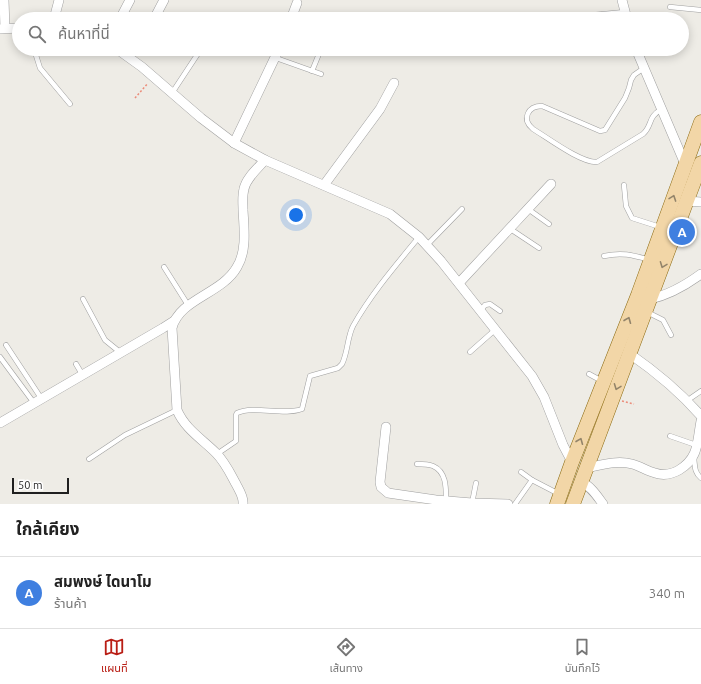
<!DOCTYPE html>
<html lang="th">
<head>
<meta charset="utf-8">
<style>
	:root { --surface:#fff; --page:#f2f2f2; --text:#222; --muted:#767676; --line:#e0e0e0; --accent:#b91e15 }
	body { margin:0; font-family:Ubuntu,"Noto Sans Thai",sans-serif; background:var(--page); color:var(--text) }
	.scale { position:absolute; left:12px; bottom:10px; width:57px; box-sizing:border-box; padding-left:4px; border:2px solid #1f1f1f; border-top:0; font-size:11px; line-height:14px; white-space:nowrap; color:#1f1f1f; -webkit-text-stroke:3px #fff; paint-order:stroke }
	.you { position:absolute; left:296px; top:215px; width:14px; height:14px; margin:-10px; border:3px solid #fff; border-radius:50%; background:#1a73e8; box-shadow:0 0 0 6px #1a73e833 }
	.badge { display:grid; place-items:center; width:26px; height:26px; border-radius:50%; background:var(--accent); color:#fff; font-size:13px; font-weight:700 }
	.pin { position:absolute; translate:-50% -50%; border:2px solid #fff; box-shadow:0 1px 4px #0006 }
	.list { margin:0; padding:0; list-style:none }
	h2 { display:flex; justify-content:space-between; align-items:center; height:52px; margin:0; padding:0 16px; font-size:17px }
	h2 small { font-size:13px; font-weight:400; color:var(--muted) }
	.list li { display:grid; grid-template-columns:26px 1fr auto; gap:12px; align-items:center; box-sizing:border-box; height:72px; padding:0 16px; border-top:1px solid var(--line) }
	.list b { display:block; font-size:15px; white-space:nowrap }
	.list p { margin:0; font-size:13px; white-space:nowrap; color:var(--muted) }
	.list em { font-size:13px; font-style:normal; color:var(--muted) }
	.icon { flex:none; width:22px; height:22px; fill:none; stroke:currentColor; stroke-width:2; stroke-linecap:round; stroke-linejoin:round }
	.map { position:relative; flex:none; width:701px; height:504px; overflow:hidden }
	.search { position:absolute; background:var(--surface); box-shadow:0 2px 10px #0003; left:12px; right:12px; top:12px; height:44px; display:flex; align-items:center; gap:10px; box-sizing:border-box; padding:0 14px; border-radius:22px; color:var(--muted); font-size:15px }
	.sheet { height:124px; background:var(--surface) }
	nav { display:flex; justify-content:space-around; align-items:center; box-sizing:border-box; height:56px; border-top:1px solid var(--line); background:var(--surface); font-size:11px; color:var(--muted) }
	nav a { display:grid; justify-items:center; gap:2px }
	nav .on { color:var(--accent) }
	.map>svg:first-child { display:block }
	.lines { fill:none; stroke-linecap:round; stroke-linejoin:round }
	.lane-casing { stroke:#a0a0a0; stroke-width:5.5 }
	.street-casing { stroke:#a0a0a0; stroke-width:10 }
	.primary-casing { stroke:#8a690f; stroke-width:15 }
	.path { stroke:#eb8c7a; stroke-width:1.5; stroke-dasharray:2 2; stroke-linecap:butt }
	.lane { stroke:#fff; stroke-width:4.5 }
	.street { stroke:#fff; stroke-width:9 }
	.primary { stroke:#f2d6a7; stroke-width:14 }
	.oneway { stroke:#93846a }
</style>
</head>
<body>
<div class="map">
<svg width="701" height="504" viewBox="0 0 701 504">
	<rect width="100%" height="100%" fill="#eeece6"/>
	<g class="lines">
		<!-- lane casing -->
		<g class="lane-casing">
			<g id="lane">
				<path d="M670,7l31,3"/>
				<path d="M552,19l73,-7"/>
				<path d="M34,49l6,19 30,36"/>
				<path d="M276,58l45,16"/>
				<path d="M644,68l-10,7 -3,5 -2,8 -4,10 -20,32 -5,1 -58,-25c-14,0 -21,13 -9,23 15,9 48,34 64,33l46,-28c10,-9 4,-17 19,-25"/>
				<path d="M312,71l9,-22"/>
				<path d="M172,93l29,-44"/>
				<path d="M624,185l2,21 6,12 28,9"/>
				<path d="M528,209l21,15"/>
				<path d="M509,228l30,20"/>
				<path d="M427,245l35,-36"/>
				<path d="M604,256c18,-4 28,-1 46,4"/>
				<path d="M164,267l24,38"/>
				<path d="M83,299l22,41 16,13"/>
				<path d="M481,310l4,-5 5,-1 10,7"/>
				<path d="M647,312l16,8 8,15"/>
				<path d="M6,345l35,53"/>
				<path d="M470,352l26,-23"/>
				<path d="M0,357l34,46"/>
				<path d="M76,364l6,10"/>
				<path d="M589,374l13,7"/>
				<path d="M688,400l13,-9"/>
				<path d="M670,436l26,9"/>
				<path d="M217,454l19,-13v-26l1,-2c17,-8 47,3 65,-4l8,-33 28,-8 4,-4c6,-12 5,-26 11,-38 18,-32 43,-61 66,-89"/>
				<path d="M694,458c1,8 0,14 7,20"/>
				<path d="M89,459l36,-24 52,-25"/>
				<path d="M417,464c5,0 11,0 16,2 14,6 13,23 13,35"/>
				<path d="M532,480l27,14"/>
				<path d="M472,503l4,-20"/>
				<path d="M515,504l17,-24 -11,-8"/>
			</g>
		</g>
		<!-- street casing -->
		<g class="street-casing">
			<g id="street">
				<path d="M4,0l1,28"/>
				<path d="M622,0l5,19"/>
				<path d="M54,19l5,-19"/>
				<path d="M120,19l10,-19"/>
				<path d="M154,19l10,-19"/>
				<path d="M291,19l6,-16"/>
				<path d="M0,29l19,-1"/>
				<path d="M117,49l25,18 59,51 33,25 31,17 125,54 29,23 22,24 91,115 12,21 19,48 9,17"/>
				<path d="M636,49l49,115"/>
				<path d="M234,143l45,-94"/>
				<path d="M324,185l56,-76 14,-26"/>
				<path d="M687,201l14,1"/>
				<path d="M459,283l92,-99"/>
				<path d="M650,299c19,-4 36,-14 51,-25"/>
				<path d="M630,354c26,18 50,38 71,62"/>
				<path d="M0,423l163,-95 11,-7"/>
				<path d="M386,427l-6,55 1,5 7,6 48,7 36,3 36,1"/>
				<path d="M586,468c15,-3 31,-8 46,-4 8,2 15,7 23,9 9,3 17,1 24,-3 20,-12 18,-28 22,-49"/>
				<path d="M581,482c10,4 16,14 22,22"/>
				<path d="M243,504c1,-7 -4,-14 -7,-20 -6,-11 -11,-22 -20,-31 -14,-14 -31,-24 -39,-43l-5,-82c7,-29 50,-34 65,-61 10,-16 7,-39 6,-57 0,-7 -1,-14 1,-21 2,-11 14,-21 21,-29"/>
			</g>
		</g>
		<!-- primary casing -->
		<g class="primary-casing">
			<g id="primary">
				<path d="M557,504l15,-42 66,-167 63,-173"/>
				<path d="M573,504l128,-341"/>
			</g>
		</g>
		<!-- path -->
		<g class="path">
			<path d="M135,98l13,-15"/>
			<path d="M622,401l12,3"/>
		</g>
		<!-- lane -->
		<use href="#lane" class="lane"/>
		<!-- street -->
		<use href="#street" class="street"/>
		<!-- primary -->
		<use href="#primary" class="primary"/>
	</g>
	<!-- one-way arrows -->
	<defs><path id="oneway-chevron" d="M-2-3.5L2.5 0L-2 3.5" fill="none" stroke-width="1.6" stroke-linecap="round" stroke-linejoin="round"/></defs>
	<g class="oneway">
		<use href="#oneway-chevron" transform="translate(673 198) rotate(-70)"/>
		<use href="#oneway-chevron" transform="translate(663 265) rotate(111)"/>
		<use href="#oneway-chevron" transform="translate(628 320) rotate(-68)"/>
		<use href="#oneway-chevron" transform="translate(617 387) rotate(111)"/>
		<use href="#oneway-chevron" transform="translate(580 441) rotate(-68)"/>
	</g>
</svg>
<div class="scale">50 m</div>
<div class="you"></div>
<div class="pin badge" style="left:682px;top:232px;background:#3f7fe0">A</div>
<div class="search"><svg class="icon" aria-label="search" viewBox="0 0 24 24"><circle cx="10" cy="10" r="6"/><path d="M15 15l6 6"/></svg>ค้นหาที่นี่</div>
</div>
<section class="sheet">
<h2>ใกล้เคียง<small></small></h2>
<ul class="list">
<li><span class="badge" style="background:#3f7fe0">A</span><div><b>สมพงษ์ ไดนาโม</b><p>ร้านค้า</p></div><em>340 m</em></li>
</ul>
</section>
<nav>
<a class="on"><svg class="icon" aria-label="map" viewBox="0 0 24 24"><path d="M3 6l6-2 6 2 6-2v14l-6 2-6-2-6 2zM9 4v14M15 6v14"/></svg>แผนที่</a>
<a><svg class="icon" aria-label="directions" viewBox="0 0 24 24"><path d="M12 3l9 9-9 9-9-9zM9 14v-3h6M13 9l2 2-2 2"/></svg>เส้นทาง</a>
<a><svg class="icon" aria-label="saved" viewBox="0 0 24 24"><path d="M7 4h10v16l-5-4-5 4z"/></svg>บันทึกไว้</a>
</nav>
</body>
</html>
